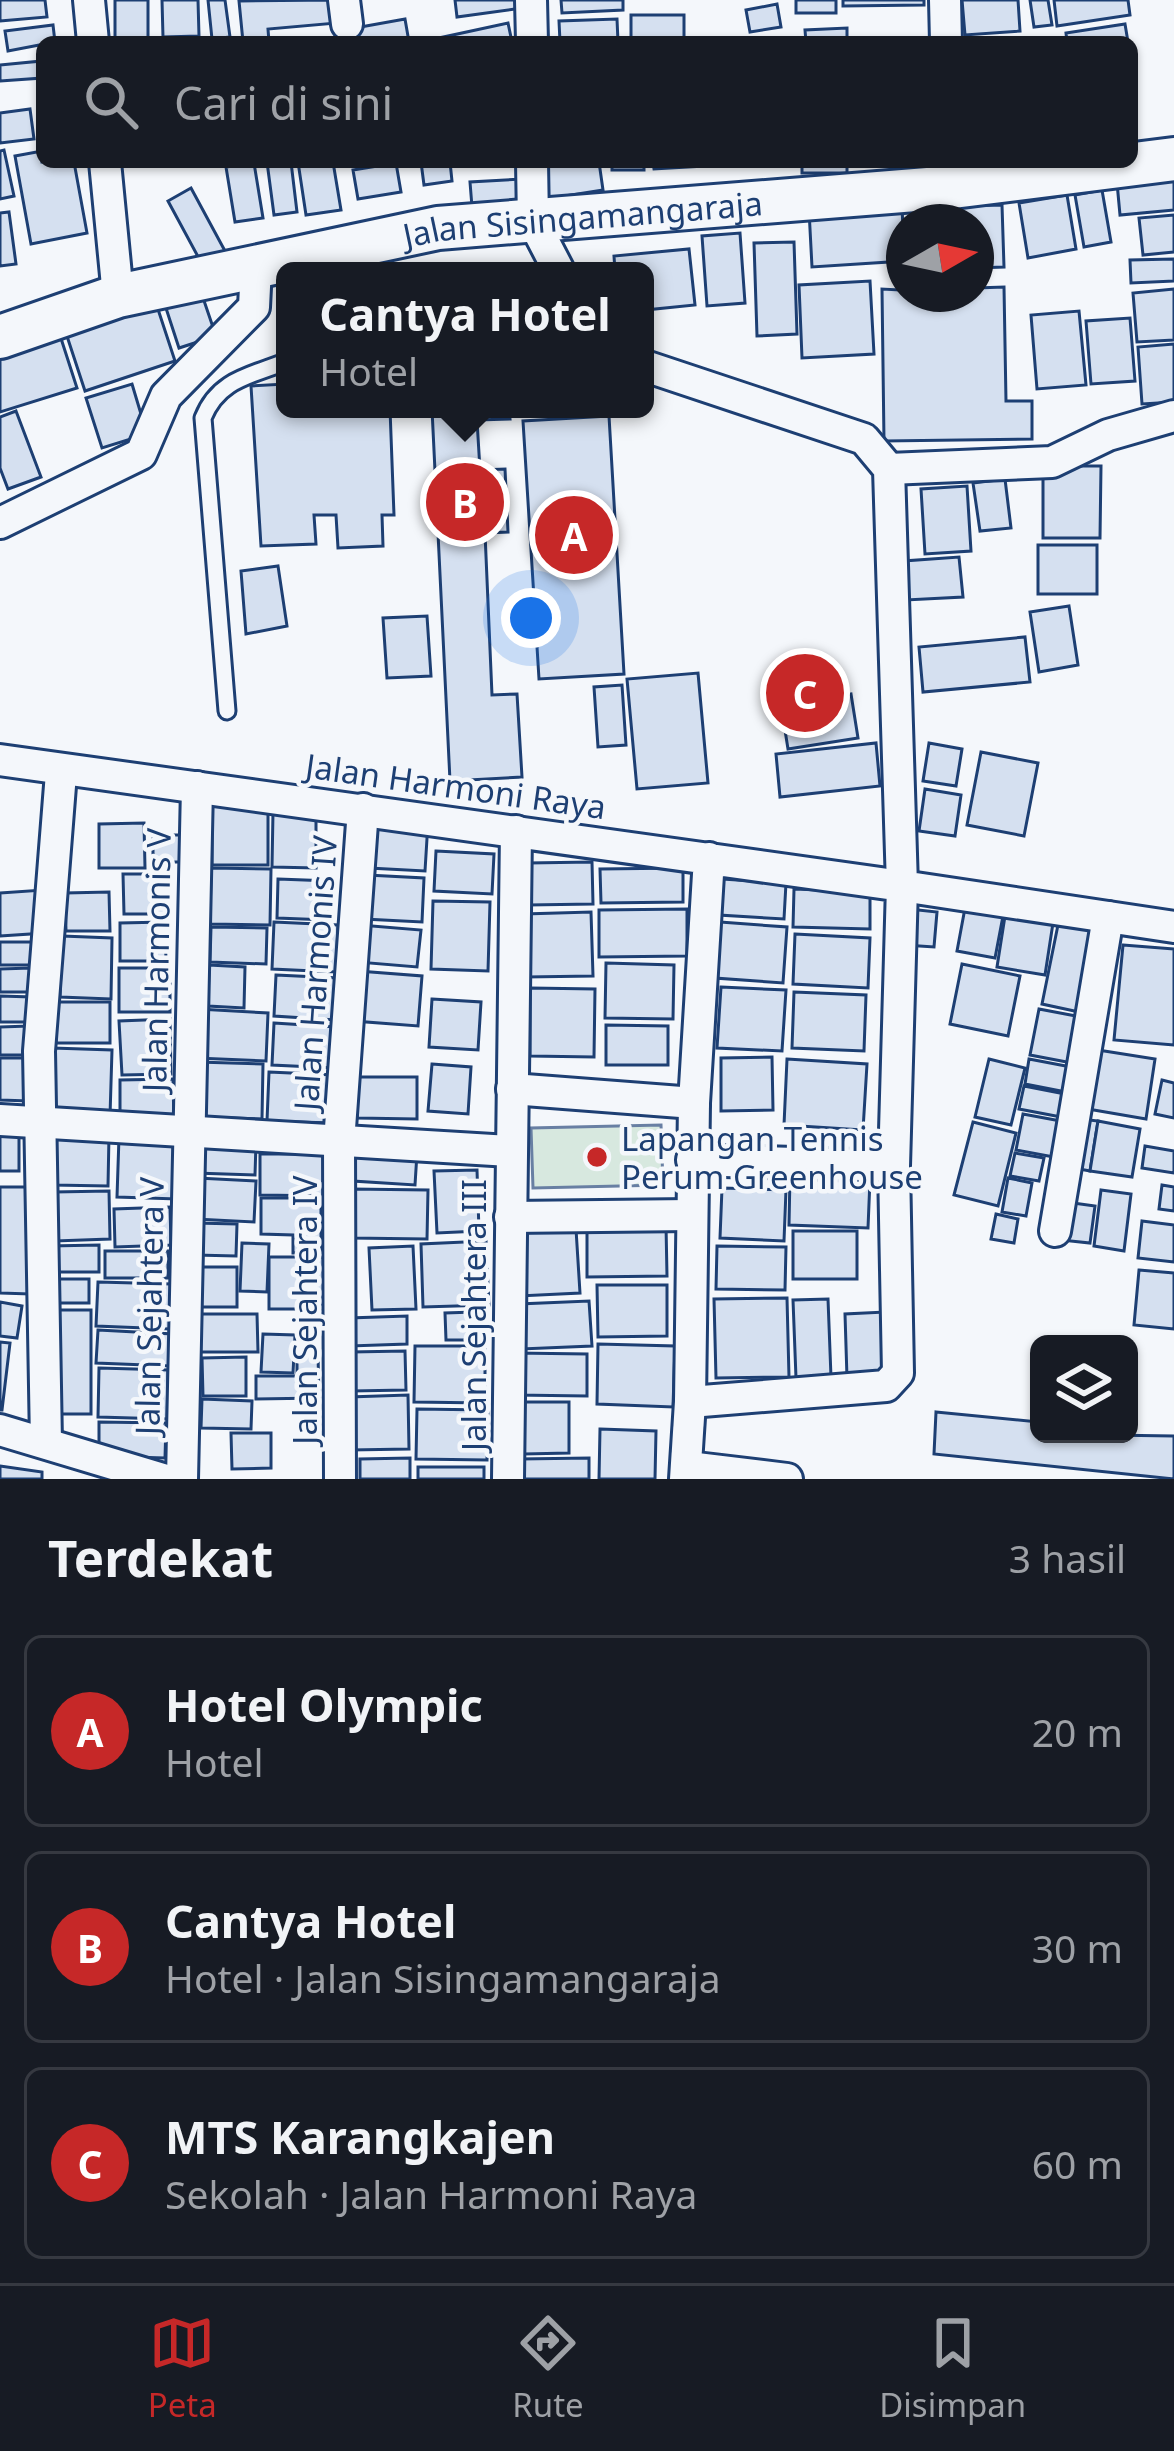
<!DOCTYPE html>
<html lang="id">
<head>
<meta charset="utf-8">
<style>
	:root { --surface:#171b24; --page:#20242c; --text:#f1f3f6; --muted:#9ea1a6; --line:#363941; --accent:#c62828 }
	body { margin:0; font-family:"Noto Sans",sans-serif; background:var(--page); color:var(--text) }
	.controls { position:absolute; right:36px; bottom:36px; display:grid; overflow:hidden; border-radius:18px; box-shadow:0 3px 9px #0004 }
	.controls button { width:108px; height:108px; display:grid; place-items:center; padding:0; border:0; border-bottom:3px solid var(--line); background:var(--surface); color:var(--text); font:60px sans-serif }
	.compass { position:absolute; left:886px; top:204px; width:108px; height:108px; border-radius:50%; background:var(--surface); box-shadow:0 3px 9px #0004; rotate:81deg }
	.you { position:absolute; left:531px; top:618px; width:42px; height:42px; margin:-30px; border:9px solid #fff; border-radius:50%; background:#1a73e8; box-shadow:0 0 0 18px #1a73e833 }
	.badge { display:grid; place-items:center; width:78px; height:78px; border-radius:50%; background:var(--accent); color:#fff; font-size:39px; font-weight:700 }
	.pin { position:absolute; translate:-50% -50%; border:6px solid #fff; box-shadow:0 3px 12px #0006 }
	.popup { position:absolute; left:276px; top:262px; width:378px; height:156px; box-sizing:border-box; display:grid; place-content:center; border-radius:18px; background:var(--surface); filter:drop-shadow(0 3px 9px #0005); font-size:39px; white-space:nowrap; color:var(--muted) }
	.popup b { font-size:45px; color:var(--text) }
	.popup::after { content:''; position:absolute; left:50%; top:100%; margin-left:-24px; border:24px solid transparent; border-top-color:var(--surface) }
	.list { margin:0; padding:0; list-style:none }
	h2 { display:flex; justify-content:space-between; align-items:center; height:156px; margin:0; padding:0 48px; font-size:51px }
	h2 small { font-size:39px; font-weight:400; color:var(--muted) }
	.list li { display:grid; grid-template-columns:78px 1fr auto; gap:36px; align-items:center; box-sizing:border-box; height:192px; margin:0 24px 24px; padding:0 24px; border:3px solid var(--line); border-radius:18px }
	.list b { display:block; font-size:45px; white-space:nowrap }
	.list p { margin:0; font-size:39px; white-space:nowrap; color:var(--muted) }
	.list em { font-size:39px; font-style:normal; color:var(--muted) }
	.icon { flex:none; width:66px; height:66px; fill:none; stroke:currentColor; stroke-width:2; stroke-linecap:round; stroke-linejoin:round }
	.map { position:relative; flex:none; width:1174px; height:1479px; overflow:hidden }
	.search { position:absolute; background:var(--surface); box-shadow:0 3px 9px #0004; left:36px; right:36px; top:36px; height:132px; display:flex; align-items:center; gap:30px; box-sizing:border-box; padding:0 42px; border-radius:18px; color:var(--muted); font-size:45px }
	.sheet { height:804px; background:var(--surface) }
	nav { display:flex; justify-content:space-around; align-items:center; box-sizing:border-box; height:168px; border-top:3px solid var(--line); background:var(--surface); font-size:33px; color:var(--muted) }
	nav a { display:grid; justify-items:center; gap:6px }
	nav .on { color:var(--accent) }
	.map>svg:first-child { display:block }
	.green { fill:#d7e8df; stroke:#687fa3; stroke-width:3 }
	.building { fill:#d5e0f0; stroke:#1d3f73; stroke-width:3 }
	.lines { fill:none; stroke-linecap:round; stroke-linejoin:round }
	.lane-casing { stroke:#1d3f73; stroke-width:21 }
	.street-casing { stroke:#1d3f73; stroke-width:36 }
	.secondary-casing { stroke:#1d3f73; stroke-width:48 }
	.lane { stroke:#f4f7fb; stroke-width:15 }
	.street { stroke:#f4f7fb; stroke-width:30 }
	.secondary { stroke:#f4f7fb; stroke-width:42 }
	.poi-dot { fill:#c62828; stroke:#f4f7fb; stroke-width:4.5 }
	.labels { text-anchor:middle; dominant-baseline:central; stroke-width:9; stroke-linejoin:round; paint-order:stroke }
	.street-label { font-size:33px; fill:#1d3f73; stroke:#f4f7fb }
	.poi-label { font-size:33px; fill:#1d3f73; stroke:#f4f7fb; text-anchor:start }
</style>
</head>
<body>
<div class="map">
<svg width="1174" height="1479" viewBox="0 0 1174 1479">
	<rect width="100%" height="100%" fill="#f4f7fb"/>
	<!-- green -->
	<path class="green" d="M661,1125l2,60 -130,3 -2,-60z"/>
	<!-- building -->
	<g class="building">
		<path d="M0,0h45l2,17 -47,4z"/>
		<rect x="115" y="0" width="33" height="42"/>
		<path d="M162,0h36l1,36 -36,1z"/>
		<path d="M208,0h17l5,37 -18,2z"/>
		<path d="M335,0l2,23 -69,6 1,13h-26l-4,-41z"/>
		<path d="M455,0h66l1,8 -65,9z"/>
		<path d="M561,0h62v10l-61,3z"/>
		<rect x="796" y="0" width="40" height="13"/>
		<path d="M843,0h81v5l-81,1z"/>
		<path d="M962,0h56l2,31 -55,4z"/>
		<path d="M1030,0h18l4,25 -18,2z"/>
		<path d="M1054,0h74l2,15 -73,11z"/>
		<path d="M777,4l4,23 -31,5 -4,-22z"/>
		<rect x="631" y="15" width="53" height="27"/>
		<path d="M405,19l4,23h-52l-2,-14z"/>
		<path d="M617,19l1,23h-58l-1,-21z"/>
		<path d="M508,23l4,19h-72l-1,-4z"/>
		<path d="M1125,24l3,18h-61l-1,-9z"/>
		<path d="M53,25l2,17 -47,9 -3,-20z"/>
		<path d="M847,28v14h-41l-1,-12z"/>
		<path d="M42,61v17l-42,3v-16z"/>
		<path d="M30,109l4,30 -34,4v-30z"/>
		<path d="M4,150l10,46 -14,3v-48z"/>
		<path d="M42,151v11h32l13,71 -56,11 -16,-88z"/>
		<path d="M267,162h24l6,50 -23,3z"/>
		<path d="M298,162h35l8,48 -35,5z"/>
		<path d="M421,162h29l2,19 -28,4z"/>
		<path d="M541,162h58l4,28 -57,9z"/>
		<rect x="612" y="162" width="32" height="8"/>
		<path d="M653,162h51v4l-50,3z"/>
		<rect x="802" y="162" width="45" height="11"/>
		<path d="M254,163l9,55 -28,4 -9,-55z"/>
		<path d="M396,163l5,29 -43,7 -5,-29z"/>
		<path d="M1174,167v43l-54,5 -4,-43z"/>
		<path d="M522,179l2,25 -52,3 -2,-25z"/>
		<path d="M191,188l34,63 -23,13 -34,-63z"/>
		<path d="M1102,190l9,52 -27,5 -9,-52z"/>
		<path d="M1067,195l9,54 -48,9 -9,-55z"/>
		<path d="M902,204l2,57 -92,6 -3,-57z"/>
		<path d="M1002,205l2,62 -28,1v-46h-59v-15z"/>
		<path d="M9,212l7,52 -16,2v-53z"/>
		<path d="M1174,215v37l-31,3 -4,-37z"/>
		<path d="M740,233l5,70 -38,3 -5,-70z"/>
		<path d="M794,242l3,92 -40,2 -3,-93z"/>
		<path d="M689,249l6,56 -50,5v-39h-30l-1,-15z"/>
		<path d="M1174,259v22l-43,2 -1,-23z"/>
		<path d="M870,281l4,73 -72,4 -3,-73z"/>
		<path d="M199,286l17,50 -37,12 -16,-49z"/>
		<path d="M1004,287l2,114h26v38l-148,2 -2,-152 94,5v-6z"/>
		<path d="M1174,289v51l-37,2 -4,-49z"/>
		<path d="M153,294l22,67 -90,30 -22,-67z"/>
		<path d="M1079,311l7,74 -49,4 -6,-74z"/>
		<path d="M1130,318l5,63 -44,3 -5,-63z"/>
		<path d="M57,326l20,62 -77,24v-68z"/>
		<path d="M1174,344v58l-32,2 -4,-57z"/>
		<path d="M132,384l15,50 -45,14 -16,-50z"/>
		<path d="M285,384v25h105l4,106h-12l1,31 -45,2 -2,-33h-22l2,29 -55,2 -10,-160z"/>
		<path d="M432,409h77l1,10 -33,1 3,50 25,-1 3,63 -23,1 7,162 25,-1 5,83 -72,4z"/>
		<path d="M16,411l25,66 -33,12 -8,-21v-51z"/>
		<path d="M609,416l15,258 -85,5 -16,-258z"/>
		<path d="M1043,466h58l-1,72h-57z"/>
		<path d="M1005,479l6,49 -31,3 -7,-48z"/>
		<path d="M967,486l4,65 -46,3 -4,-65z"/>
		<rect x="1038" y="545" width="59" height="49"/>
		<path d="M959,557l4,40 -57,3 -2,-39z"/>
		<path d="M278,566l9,60 -41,8 -5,-63z"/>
		<path d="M1069,606l9,59 -39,7 -9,-60z"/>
		<path d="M427,616l4,60 -44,2 -4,-60z"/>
		<path d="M1025,637l5,45 -107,10 -4,-45z"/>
		<path d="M698,673l10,110 -71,6 -10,-110z"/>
		<path d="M622,685l4,60 -28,2 -4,-60z"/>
		<path d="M851,694l7,44 -70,11 -7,-44z"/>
		<path d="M876,743l4,43 -100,11 -4,-43z"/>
		<path d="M929,743l33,6 -6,37 -33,-5z"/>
		<path d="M981,752l57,11 -14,73 -57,-11z"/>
		<path d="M925,789l36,6 -6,41 -36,-5z"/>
		<rect x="212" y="800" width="56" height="65"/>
		<path d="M273,812l43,1v55l-44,-1z"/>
		<path d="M371,820l57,2 -3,49 -56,-3z"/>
		<path d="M144,823l1,45h-46v-44z"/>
		<path d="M153,835h35l1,27h-36z"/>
		<path d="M436,851l58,3 -2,40 -58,-3z"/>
		<path d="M592,862l1,42 -65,1v-42z"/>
		<path d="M211,868l60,1 -1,56 -60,-1z"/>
		<path d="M683,868v34l-82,1 -1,-34z"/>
		<path d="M123,874h45v40h-44z"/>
		<path d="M367,875l57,3 -2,44 -58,-3z"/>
		<path d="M278,879l52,2 -2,39 -51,-2z"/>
		<path d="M722,879l64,4 -2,36 -65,-4z"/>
		<path d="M794,889l76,3v37l-77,-2z"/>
		<path d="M43,890l2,43 -45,3v-43z"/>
		<path d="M109,892l1,39h-44l-1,-38z"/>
		<path d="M433,901l57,1 -2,69 -57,-2z"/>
		<path d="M965,908l38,8 -8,42 -38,-7z"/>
		<path d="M687,909v47l-88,1v-47z"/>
		<path d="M909,909l28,3 -3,35 -29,-2z"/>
		<path d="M591,912l2,64 -67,1 -2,-63z"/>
		<path d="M1060,915l37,8 -18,89 -37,-8z"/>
		<path d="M1005,916l48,7 -8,52 -48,-8z"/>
		<path d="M165,922l1,39h-46v-38z"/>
		<path d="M274,922l64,3 -2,47 -64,-3z"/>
		<path d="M720,922l67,5 -4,56 -68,-5z"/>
		<path d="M360,925l61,5 -4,37 -60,-5z"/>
		<path d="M211,927l56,1 -1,36 -56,-2z"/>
		<path d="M795,934l75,4 -2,50 -75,-4z"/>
		<path d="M62,936l50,2 -1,61 -51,-2z"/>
		<rect x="0" y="942" width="32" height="23"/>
		<path d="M1123,945l51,4v96l-60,-5z"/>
		<path d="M606,963l68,2 -1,54 -68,-1z"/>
		<path d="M962,964l58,12 -12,60 -58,-12z"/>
		<path d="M209,965l36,2 -1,41 -36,-2z"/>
		<path d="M31,968v24h-31v-23z"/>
		<rect x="119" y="968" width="51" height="44"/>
		<path d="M358,971l64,5 -4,50 -64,-5z"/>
		<path d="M276,975l62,3 -2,42 -62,-4z"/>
		<path d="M721,987l65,3 -4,61 -65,-3z"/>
		<path d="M530,988l65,1 -1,68 -64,-1z"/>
		<path d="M794,992l72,3 -2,56 -72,-3z"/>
		<path d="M0,996l32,1v25h-32z"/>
		<path d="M432,999l49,3 -3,48 -49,-3z"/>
		<rect x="56" y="1002" width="54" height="41"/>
		<path d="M198,1009l70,4 -2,48 -70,-3z"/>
		<path d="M1039,1009l42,8 -9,46 -42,-8z"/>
		<path d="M170,1019l1,55 -49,1 -3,-54z"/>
		<path d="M274,1023l62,4 -2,41 -62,-3z"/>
		<path d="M606,1025l62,1v39h-62z"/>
		<path d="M29,1026l1,29h-30v-28z"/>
		<path d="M52,1048l60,2 -2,66 -60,-1z"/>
		<path d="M1098,1050l57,9 -9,60 -58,-10z"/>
		<path d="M772,1057l1,53 -52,1v-53z"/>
		<path d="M0,1058h29v43l-29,-1z"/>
		<path d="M787,1059l80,5 -4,66 -79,-5z"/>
		<path d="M989,1059l36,9 -14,57 -36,-8z"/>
		<path d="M1029,1059l42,8 -5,25 -41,-8z"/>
		<path d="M197,1062l66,2 -1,55 -66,-2z"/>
		<path d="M432,1064l39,3 -3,47 -40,-3z"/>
		<path d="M269,1072l65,3 -2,48 -65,-2z"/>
		<path d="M357,1077h60v42l-60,-1z"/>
		<path d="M173,1079l1,47 -54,1v-47z"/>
		<path d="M1162,1080l12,3v35l-19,-4z"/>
		<path d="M1024,1086l41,8 -4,23 -42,-8z"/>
		<path d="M1023,1114l43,8 -7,36 -43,-8z"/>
		<path d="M1081,1119l17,2 -8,50 -16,-3z"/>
		<path d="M1098,1121l42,8 -8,48 -42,-6z"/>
		<path d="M973,1122l43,11 -18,73 -44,-11z"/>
		<rect x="0" y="1124" width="19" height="47"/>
		<path d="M54,1134l55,1 -1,51 -55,-1z"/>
		<path d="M119,1137l60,2 -2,60 -60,-2z"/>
		<path d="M196,1141l60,2 -1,32 -60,-2z"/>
		<path d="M1145,1146l29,5v22l-32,-5z"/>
		<path d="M355,1149l62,4 -2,32 -62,-4z"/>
		<path d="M1015,1153l29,5 -5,23 -29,-5z"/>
		<path d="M260,1154h69v42l-69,-1z"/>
		<path d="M477,1170l2,61 -42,2 -3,-62z"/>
		<path d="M790,1175l80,4 -2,49 -79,-3z"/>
		<path d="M197,1178l59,3 -2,41 -59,-3z"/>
		<path d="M1008,1178l24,5 -6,33 -24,-4z"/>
		<path d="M1162,1185l12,2v24l-15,-2z"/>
		<path d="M0,1187h31l-1,107 -30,-1z"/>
		<path d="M722,1188l64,2 -2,51 -64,-3z"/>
		<path d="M351,1189l77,1 -1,49 -76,-1z"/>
		<path d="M1101,1190l30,4 -7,57 -30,-5z"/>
		<path d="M109,1191l1,48 -55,2 -1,-49z"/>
		<path d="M261,1198h60v55h-28v-18l-32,-1z"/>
		<path d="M1066,1202l29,4 -5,37 -29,-3z"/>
		<path d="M170,1207l1,38 -56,2 -1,-38z"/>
		<path d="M996,1214l22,5 -4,24 -23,-4z"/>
		<path d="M1142,1221l32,4v37l-36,-4z"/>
		<path d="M195,1223l42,1 -1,32 -41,-1z"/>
		<path d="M666,1225l1,51 -80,1v-51z"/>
		<path d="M576,1229l4,64 -61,3 -3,-64z"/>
		<rect x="793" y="1231" width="64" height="48"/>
		<path d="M486,1241l3,64 -66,2 -2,-63z"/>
		<path d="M242,1243l27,1 -2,48 -27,-1z"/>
		<path d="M99,1245v27h-49v-26z"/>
		<path d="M413,1246l3,63 -44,1 -3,-62z"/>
		<path d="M717,1246l69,1 -1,43 -69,-1z"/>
		<rect x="105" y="1251" width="63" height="27"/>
		<path d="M269,1257h55l-1,52h-54z"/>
		<rect x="196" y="1267" width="41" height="40"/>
		<path d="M1139,1270l35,3v56l-40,-4z"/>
		<path d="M53,1279h36v24h-35z"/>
		<path d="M98,1282l73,2 -1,45 -74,-3z"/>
		<path d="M597,1285h70v51l-69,1z"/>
		<path d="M787,1298l2,79 -73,1 -2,-79z"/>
		<path d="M828,1299l3,78 -35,1 -3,-78z"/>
		<path d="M589,1301l3,45 -71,3 -2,-45z"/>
		<path d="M0,1302l22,4 -5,32 -17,-2z"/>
		<path d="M55,1310h36v104h-35z"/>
		<path d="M474,1312l1,28h-29l-1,-27z"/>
		<path d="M885,1312l2,64 -40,2 -2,-64z"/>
		<path d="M196,1314h61l1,38h-62z"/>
		<path d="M407,1316v28l-57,2 -1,-28z"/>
		<path d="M98,1330l75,4 -2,32 -75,-3z"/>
		<path d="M263,1334l32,1 -2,38 -32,-1z"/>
		<path d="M0,1342l10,1 -8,67h-2z"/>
		<path d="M598,1344l77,2 -2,61 -76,-3z"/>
		<path d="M415,1346h70v57l-71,-1z"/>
		<path d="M405,1351l1,39 -54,1 -1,-39z"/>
		<path d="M515,1353l72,1v42l-72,-1z"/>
		<path d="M297,1354h21l1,44 -63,1v-23h41z"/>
		<path d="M246,1357v39h-43l-1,-38z"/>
		<path d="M99,1368l69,2 -1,49 -69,-2z"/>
		<path d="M408,1395l1,54 -59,1 -1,-53z"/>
		<path d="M202,1399l50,2 -1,28 -50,-1z"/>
		<path d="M524,1402h45v51l-45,1z"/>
		<path d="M417,1409l71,1 -1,50 -71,-1z"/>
		<path d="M936,1412l103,10v12l135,2v43l-240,-25z"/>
		<path d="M99,1422l67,1 -1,35 -66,-2z"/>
		<path d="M600,1429l56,2 -1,48h-56z"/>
		<path d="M231,1433h40v35l-39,1z"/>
		<path d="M410,1458v21h-50v-20z"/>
		<path d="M589,1458v21h-69v-20z"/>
		<path d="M0,1466l42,6v7h-42z"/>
		<rect x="418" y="1467" width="66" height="12"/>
	</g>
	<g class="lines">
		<!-- lane casing -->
		<g class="lane-casing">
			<path id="lane" d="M227,711l-24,-293c15,-38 46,-42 82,-56"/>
		</g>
		<!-- street casing -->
		<g class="street-casing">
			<g id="street">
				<path d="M89,0l4,42"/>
				<path d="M344,0l3,24"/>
				<path d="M531,0l1,42"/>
				<path d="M945,0l1,42"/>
				<path d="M105,162l13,134"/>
				<path d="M532,162l1,59 26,50"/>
				<path d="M645,366l219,73 25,30 13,417 272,41"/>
				<path d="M889,469l163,-7 56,-27 66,-19"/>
				<path d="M0,523l141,-69 25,-58 88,-89 2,-40"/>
				<path d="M0,760l902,126 -8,280 4,207 -12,13 -196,16 4,-299 15,-245"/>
				<path d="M512,1089l182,14"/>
				<path d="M0,1120l510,31"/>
				<path d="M692,1160l202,6"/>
				<path d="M510,1217l182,-2"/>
				<path d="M1055,1231l53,-314"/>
				<path d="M0,1430l163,49"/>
				<path d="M46,1442l-7,-391 22,-278"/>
				<path d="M688,1467l99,12"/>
				<path d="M182,1479l15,-692"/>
				<path d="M340,1479l-1,-337 24,-333"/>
				<path d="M508,1479l8,-648"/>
				<path d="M685,1479l5,-77"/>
			</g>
		</g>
		<!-- secondary casing -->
		<g class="secondary-casing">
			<g id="secondary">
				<path id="s1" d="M0,337l118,-41 320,-68 515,-41 221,-28"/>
			</g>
		</g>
		<!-- lane -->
		<use href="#lane" class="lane"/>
		<!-- street -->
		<use href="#street" class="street"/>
		<!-- secondary -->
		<use href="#secondary" class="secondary"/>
	</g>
	<!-- markers -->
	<circle class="poi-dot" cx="597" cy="1157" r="12"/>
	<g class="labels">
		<!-- street labels -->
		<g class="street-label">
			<text stroke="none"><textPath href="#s1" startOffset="597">Jalan Sisingamangaraja</textPath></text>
			<text transform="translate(456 786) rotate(8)">Jalan Harmoni Raya</text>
			<text transform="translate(156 960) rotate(-89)">Jalan Harmonis V</text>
			<text transform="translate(315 973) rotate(-86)">Jalan Harmonis IV</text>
			<text transform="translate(149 1306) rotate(-89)">Jalan Sejahtera V</text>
			<text transform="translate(304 1310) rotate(-90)">Jalan Sejahtera IV</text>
			<text transform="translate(473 1315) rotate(-90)">Jalan Sejahtera III</text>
		</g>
		<!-- poi labels -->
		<g class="poi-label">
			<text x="621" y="1138">Lapangan Tennis<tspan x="621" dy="38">Perum Greenhouse</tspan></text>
		</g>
	</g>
</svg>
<div class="controls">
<button><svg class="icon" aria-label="layers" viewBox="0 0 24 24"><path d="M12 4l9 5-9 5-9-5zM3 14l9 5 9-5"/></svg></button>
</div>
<svg class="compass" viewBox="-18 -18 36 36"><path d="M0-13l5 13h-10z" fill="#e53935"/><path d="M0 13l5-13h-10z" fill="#9ea1a6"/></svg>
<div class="you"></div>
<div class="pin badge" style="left:574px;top:535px">A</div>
<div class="pin badge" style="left:465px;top:502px">B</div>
<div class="popup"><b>Cantya Hotel</b>Hotel</div>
<div class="pin badge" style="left:805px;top:693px">C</div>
<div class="search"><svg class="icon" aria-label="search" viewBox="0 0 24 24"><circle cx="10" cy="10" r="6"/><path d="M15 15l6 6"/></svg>Cari di sini</div>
</div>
<section class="sheet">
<h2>Terdekat<small>3 hasil</small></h2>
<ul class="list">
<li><span class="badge">A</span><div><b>Hotel Olympic</b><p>Hotel</p></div><em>20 m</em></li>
<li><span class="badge">B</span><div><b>Cantya Hotel</b><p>Hotel · Jalan Sisingamangaraja</p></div><em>30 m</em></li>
<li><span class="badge">C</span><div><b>MTS Karangkajen</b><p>Sekolah · Jalan Harmoni Raya</p></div><em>60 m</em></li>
</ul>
</section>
<nav>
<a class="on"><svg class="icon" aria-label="map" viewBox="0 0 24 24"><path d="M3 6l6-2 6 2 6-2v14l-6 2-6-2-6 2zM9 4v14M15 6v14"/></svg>Peta</a>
<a><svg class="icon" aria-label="directions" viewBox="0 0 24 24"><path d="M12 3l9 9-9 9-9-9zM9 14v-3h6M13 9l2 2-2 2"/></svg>Rute</a>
<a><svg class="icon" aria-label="saved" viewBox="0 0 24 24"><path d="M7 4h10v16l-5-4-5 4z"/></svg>Disimpan</a>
</nav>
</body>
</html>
